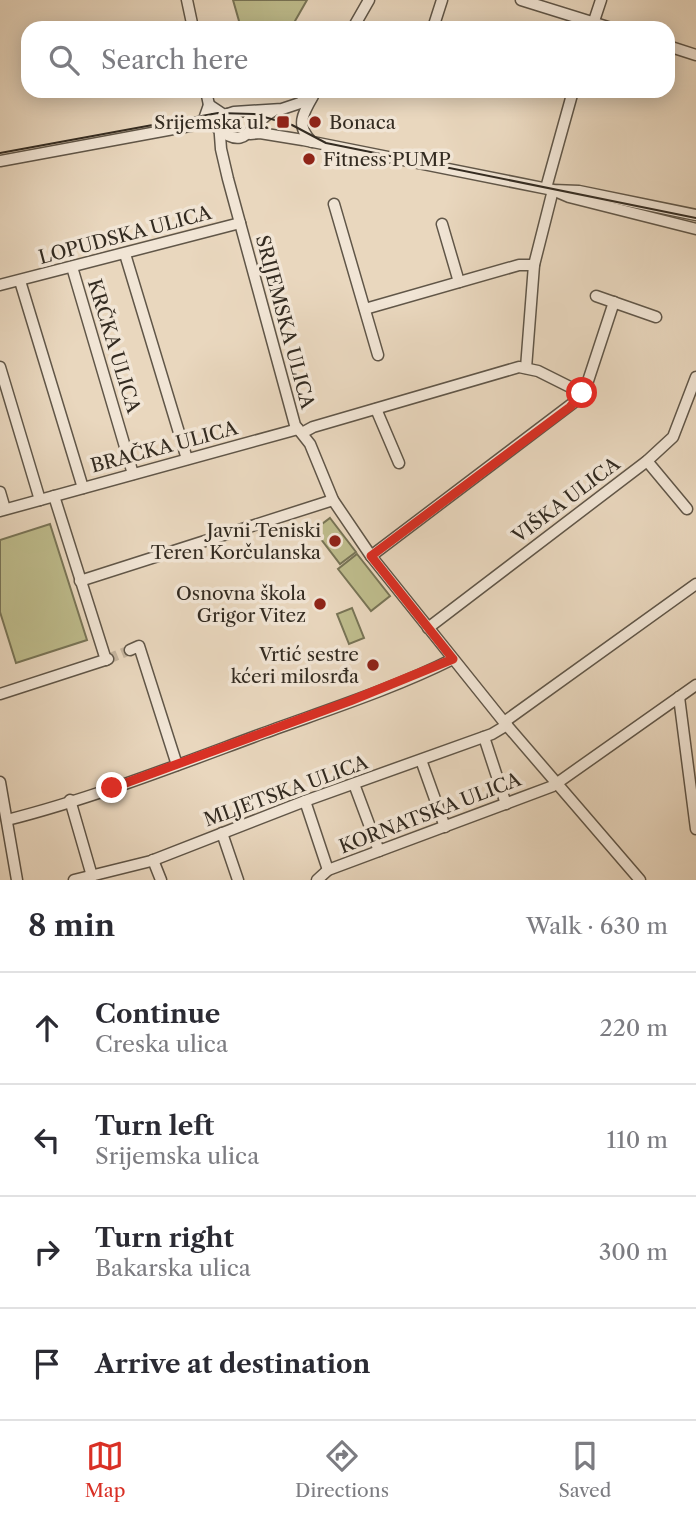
<!DOCTYPE html>
<html lang="en">
<head>
<meta charset="utf-8">
<style>
	:root { --surface:#fff; --page:#f2f2f3; --text:#2b2b33; --muted:#7c7c81; --line:#e1e1e2; --accent:#d93025 }
	body { margin:0; font-family:"Libre Caslon Text",serif; background:var(--page); color:var(--text) }
	.stop { position:absolute; width:21px; height:21px; margin:-16px; border:5px solid #d93025; border-radius:50%; background:#fff }
	.stop.end { background:#d93025; border-color:#fff; box-shadow:0 2px 7px #0008 }
	.list { margin:0; padding:0; list-style:none }
	h2 { display:flex; justify-content:space-between; align-items:center; height:91px; margin:0; padding:0 28px; font-size:30px }
	h2 small { font-size:23px; font-weight:400; color:var(--muted) }
	.list li { display:grid; grid-template-columns:46px 1fr auto; gap:21px; align-items:center; box-sizing:border-box; height:112px; padding:0 28px; border-top:2px solid var(--line) }
	.list b { display:block; font-size:26px; white-space:nowrap }
	.list p { margin:0; font-size:23px; white-space:nowrap; color:var(--muted) }
	.list em { font-size:23px; font-style:normal; color:var(--muted) }
	.icon { flex:none; width:38px; height:38px; fill:none; stroke:currentColor; stroke-width:2; stroke-linecap:round; stroke-linejoin:round }
	.map { position:relative; flex:none; width:696px; height:880px; overflow:hidden }
	.search { position:absolute; background:var(--surface); box-shadow:0 4px 18px #0003; left:21px; right:21px; top:21px; height:77px; display:flex; align-items:center; gap:18px; box-sizing:border-box; padding:0 24px; border-radius:21px; color:var(--muted); font-size:26px }
	.sheet { height:539px; background:var(--surface) }
	nav { display:flex; justify-content:space-around; align-items:center; box-sizing:border-box; height:98px; border-top:2px solid var(--line); background:var(--surface); font-size:19px; color:var(--muted) }
	nav a { display:grid; justify-items:center; gap:4px }
	nav .on { color:var(--accent) }
	.map>svg:first-child { display:block }
	.green { fill:#bebc8c; stroke:#787456; stroke-width:2 }
	.lines { fill:none; stroke-linecap:round; stroke-linejoin:round }
	.minor-tunnel { stroke:#c5b59f; stroke-width:10; stroke-dasharray:10 5; stroke-linecap:butt }
	.minor-casing { stroke:#605648; stroke-width:13 }
	.minor { stroke:#f1e5d5; stroke-width:10 }
	.tram { stroke:#332b21; stroke-width:2 }
	.route { stroke:#d93025; stroke-width:9 }
	.poi-dot { fill:#8f2418; stroke:#f1e5d5; stroke-width:2.5 }
	.labels { text-anchor:middle; dominant-baseline:central; stroke-width:7; stroke-linejoin:round; paint-order:stroke }
	.poi-label { font-size:19px; fill:#332b21; stroke:#f1e5d5; text-anchor:end }
	.street-label { font-size:19px; fill:#332b21; stroke:#f1e5d5 }
</style>
</head>
<body>
<div class="map">
<svg width="696" height="880" viewBox="0 0 696 880">
	<rect width="100%" height="100%" fill="#e9d7be"/>
	<filter id="stains"><feTurbulence type="fractalNoise" baseFrequency=".00286" numOctaves="4"/><feColorMatrix values="0 0 0 0 .2 0 0 0 0 .09 0 0 0 0 .02 0 0 0 .5 -.17"/></filter>
	<radialGradient id="worn" r=".72"><stop offset=".6" stop-color="#630" stop-opacity="0"/><stop offset="1" stop-color="#630" stop-opacity=".3"/></radialGradient>
	<!-- green -->
	<g class="green">
		<path d="M233,0h74l-16,28h-50z"/>
		<path d="M330,518l26,34 -16,12 -26,-34z"/>
		<path d="M50,524l37,116 -71,23 -16,-51v-72z"/>
		<path d="M357,554l33,42 -19,15 -33,-42z"/>
		<path d="M352,608l12,30 -15,6 -12,-30z"/>
	</g>
	<g class="lines">
		<!-- minor-tunnel -->
		<path class="minor-tunnel" d="M108,659l22,-9"/>
		<!-- minor casing -->
		<g class="minor-casing">
			<g id="minor">
				<path d="M187,0l6,28"/>
				<path d="M521,0l90,28"/>
				<path d="M592,27l9,-27"/>
				<path d="M353,28l16,-28"/>
				<path d="M433,28l9,-28"/>
				<path d="M668,46l28,9"/>
				<path d="M206,91l3,14"/>
				<path d="M227,114l-8,8 2,27 7,30 67,246 15,19 23,56 38,56 133,166 136,158"/>
				<path d="M203,122l6,-17 15,10"/>
				<path d="M217,128c30,25 32,-4 56,-17"/>
				<path d="M250,134l10,-1 43,7 250,50 26,1 117,24"/>
				<path d="M312,142c-17,-16 -9,-29 1,-46"/>
				<path d="M0,161l195,-36 39,-13 48,-3 18,-6 15,-12"/>
				<path d="M546,188l27,-97"/>
				<path d="M555,191l14,6 127,32"/>
				<path d="M334,204l44,151"/>
				<path d="M442,224l17,58"/>
				<path d="M125,254l62,205"/>
				<path d="M72,267l61,207"/>
				<path d="M20,281l63,207"/>
				<path d="M0,285l240,-62"/>
				<path d="M596,296l60,21"/>
				<path d="M365,309l154,-44h15"/>
				<path d="M0,367l40,133"/>
				<path d="M526,368l8,-103 19,-75"/>
				<path d="M376,409l23,54"/>
				<path d="M302,433l11,-6 206,-60 19,4 44,22"/>
				<path d="M647,461l40,48"/>
				<path d="M0,492l5,17"/>
				<path d="M54,496l52,164"/>
				<path d="M0,511l298,-82"/>
				<path d="M371,556l206,-156 11,-19 26,-79"/>
				<path d="M80,581l253,-81"/>
				<path d="M428,628l219,-167 26,-24 23,-60"/>
				<path d="M130,650l9,-4 38,119"/>
				<path d="M0,694l108,-35"/>
				<path d="M679,697l17,132"/>
				<path d="M504,722l192,-138"/>
				<path d="M484,737l22,67"/>
				<path d="M421,760l24,67"/>
				<path d="M0,782l17,98"/>
				<path d="M354,784l25,67"/>
				<path d="M70,800l22,76"/>
				<path d="M305,801l23,69"/>
				<path d="M7,820c87,-22 173,-56 257,-87 63,-23 129,-44 189,-74"/>
				<path d="M222,833l16,47"/>
				<path d="M153,860l8,20"/>
				<path d="M74,880l77,-19 154,-60 187,-67 15,-9"/>
				<path d="M317,880l11,-10 225,-84 143,-101"/>
			</g>
		</g>
		<!-- minor -->
		<use href="#minor" class="minor"/>
		<!-- tram -->
		<path class="tram" d="M0,153l218,-40 36,1 38,11 34,18 370,75"/>
	</g>
	<g class="lines">
		<!-- route -->
		<path class="route" d="M112,788l238,-87 103,-42 -82,-103 199,-149 12,-14"/>
	</g>
	<!-- markers -->
	<g class="poi-dot">
		<rect x="276" y="115" width="14" height="14" rx="3.5"/>
		<circle cx="315" cy="122" r="7"/>
		<circle cx="309" cy="159" r="7"/>
		<circle cx="335" cy="541" r="7"/>
		<circle cx="320" cy="604" r="7"/>
		<circle cx="373" cy="665" r="7"/>
	</g>
	<g class="labels">
		<!-- poi labels -->
		<g class="poi-label">
			<text x="269" y="122">Srijemska ul.</text>
			<text x="329" y="122" text-anchor="start">Bonaca</text>
			<text x="323" y="159" text-anchor="start">Fitness PUMP</text>
			<text x="321" y="530">Javni Teniski<tspan x="321" dy="22">Teren Korčulanska</tspan></text>
			<text x="306" y="593">Osnovna škola<tspan x="306" dy="22">Grigor Vitez</tspan></text>
			<text x="359" y="654">Vrtić sestre<tspan x="359" dy="22">kćeri milosrđa</tspan></text>
		</g>
		<!-- street labels -->
		<g class="street-label">
			<text transform="translate(125 235) rotate(-15)">LOPUDSKA ULICA</text>
			<text transform="translate(285 322) rotate(75)">SRIJEMSKA ULICA</text>
			<text transform="translate(114 346) rotate(73)">KRČKA ULICA</text>
			<text transform="translate(164 447) rotate(-15)">BRAČKA ULICA</text>
			<text transform="translate(566 500) rotate(-37)">VIŠKA ULICA</text>
			<text transform="translate(286 791) rotate(-20)">MLJETSKA ULICA</text>
			<text transform="translate(430 813) rotate(-21)">KORNATSKA ULICA</text>
		</g>
	</g>
	<rect width="100%" height="100%" filter="url(#stains)"/>
	<rect width="100%" height="100%" fill="url(#worn)"/>
</svg>
<div class="stop" style="left:582px;top:393px"></div>
<div class="stop end" style="left:112px;top:788px"></div>
<div class="search"><svg class="icon" aria-label="search" viewBox="0 0 24 24"><circle cx="10" cy="10" r="6"/><path d="M15 15l6 6"/></svg>Search here</div>
</div>
<section class="sheet">
<h2>8 min<small>Walk · 630 m</small></h2>
<ul class="list">
<li><svg class="icon" aria-label="ahead" viewBox="0 0 24 24"><path d="M12 20V5M6 11l6-6 6 6"/></svg><div><b>Continue</b><p>Creska ulica</p></div><em>220 m</em></li>
<li><svg class="icon" aria-label="left" viewBox="0 0 24 24"><path d="M17 20v-9H6M10 6l-5 5 5 5"/></svg><div><b>Turn left</b><p>Srijemska ulica</p></div><em>110 m</em></li>
<li><svg class="icon" aria-label="right" viewBox="0 0 24 24"><path d="M7 20v-9h11M14 6l5 5-5 5"/></svg><div><b>Turn right</b><p>Bakarska ulica</p></div><em>300 m</em></li>
<li><svg class="icon" aria-label="arrive" viewBox="0 0 24 24"><path d="M6 21V4h12l-3 4 3 4H6"/></svg><div><b>Arrive at destination</b></div></li>
</ul>
</section>
<nav>
<a class="on"><svg class="icon" aria-label="map" viewBox="0 0 24 24"><path d="M3 6l6-2 6 2 6-2v14l-6 2-6-2-6 2zM9 4v14M15 6v14"/></svg>Map</a>
<a><svg class="icon" aria-label="directions" viewBox="0 0 24 24"><path d="M12 3l9 9-9 9-9-9zM9 14v-3h6M13 9l2 2-2 2"/></svg>Directions</a>
<a><svg class="icon" aria-label="saved" viewBox="0 0 24 24"><path d="M7 4h10v16l-5-4-5 4z"/></svg>Saved</a>
</nav>
</body>
</html>
